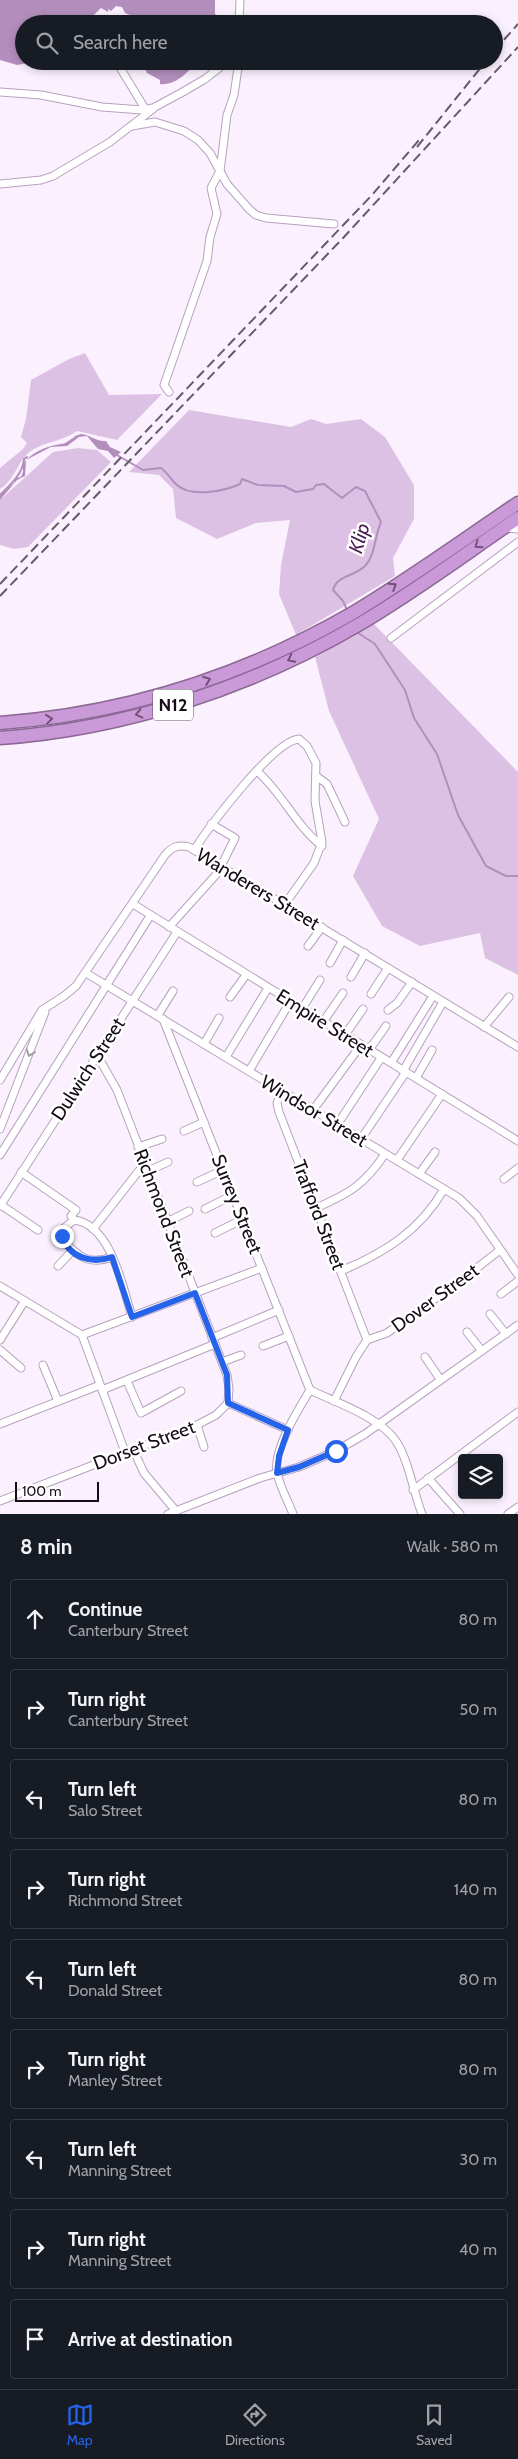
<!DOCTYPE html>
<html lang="en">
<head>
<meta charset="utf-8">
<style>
	:root { --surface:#171b24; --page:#20242c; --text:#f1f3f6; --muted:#9ea1a6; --line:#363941; --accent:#2563eb }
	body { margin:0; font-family:Cabin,sans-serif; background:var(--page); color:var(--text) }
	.controls { position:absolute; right:15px; bottom:15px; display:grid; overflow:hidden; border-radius:5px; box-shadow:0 2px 8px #0003 }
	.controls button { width:45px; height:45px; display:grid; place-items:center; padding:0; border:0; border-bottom:1px solid var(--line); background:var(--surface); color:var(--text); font:25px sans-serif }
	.scale { position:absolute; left:15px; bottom:12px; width:84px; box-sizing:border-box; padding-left:5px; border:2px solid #150c17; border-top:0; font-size:14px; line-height:18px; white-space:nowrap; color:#150c17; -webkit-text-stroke:4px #fff; paint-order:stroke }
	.stop { position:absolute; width:15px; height:15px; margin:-11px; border:4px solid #2563eb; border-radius:50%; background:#fff }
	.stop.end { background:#2563eb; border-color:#fff; box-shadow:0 1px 5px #0008 }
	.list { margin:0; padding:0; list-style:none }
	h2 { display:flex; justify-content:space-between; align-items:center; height:65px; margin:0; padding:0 20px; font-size:21px }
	h2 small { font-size:16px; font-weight:400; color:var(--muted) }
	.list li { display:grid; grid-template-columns:32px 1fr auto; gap:15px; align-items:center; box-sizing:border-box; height:80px; margin:0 10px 10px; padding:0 10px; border:1px solid var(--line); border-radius:5px }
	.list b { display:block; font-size:19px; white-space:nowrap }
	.list p { margin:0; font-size:16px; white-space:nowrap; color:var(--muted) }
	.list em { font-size:16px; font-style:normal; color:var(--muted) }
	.icon { flex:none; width:28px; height:28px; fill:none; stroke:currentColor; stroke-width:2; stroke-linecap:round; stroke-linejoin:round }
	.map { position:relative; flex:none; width:518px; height:1514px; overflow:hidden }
	.search { position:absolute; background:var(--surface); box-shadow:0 2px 8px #0003; left:15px; right:15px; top:15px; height:55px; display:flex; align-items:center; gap:12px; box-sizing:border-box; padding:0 18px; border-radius:28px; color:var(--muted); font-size:19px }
	.sheet { height:875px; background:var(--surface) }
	nav { display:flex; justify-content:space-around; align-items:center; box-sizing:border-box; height:70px; border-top:1px solid var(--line); background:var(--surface); font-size:14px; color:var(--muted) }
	nav a { display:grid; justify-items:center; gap:2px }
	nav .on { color:var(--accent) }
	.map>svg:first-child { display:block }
	.green { fill:#ddc1e5 }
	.water { fill:#b38ebd }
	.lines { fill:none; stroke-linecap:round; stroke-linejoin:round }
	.stream { stroke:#b38ebd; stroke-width:2 }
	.street-casing { stroke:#b8a0be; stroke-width:9 }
	.highway-casing { stroke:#8b6894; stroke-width:15 }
	.street { stroke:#fff; stroke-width:7 }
	.highway { stroke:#ca99d8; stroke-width:12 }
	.rail { stroke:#655b67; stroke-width:2; stroke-dasharray:10 5; stroke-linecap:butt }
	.oneway { stroke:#705278 }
	.oneway2 { stroke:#a19ea2 }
	.route { stroke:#2563eb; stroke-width:6 }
	.labels { text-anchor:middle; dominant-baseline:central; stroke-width:5; stroke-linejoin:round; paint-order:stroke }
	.shield { fill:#fff; stroke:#5b555d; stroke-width:1 }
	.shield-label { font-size:18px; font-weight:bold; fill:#150c17 }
	.street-label { font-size:19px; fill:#150c17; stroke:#fff }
	.water-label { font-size:20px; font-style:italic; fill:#4a1c56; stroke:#fff }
</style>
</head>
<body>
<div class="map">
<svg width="518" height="1514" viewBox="0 0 518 1514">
	<rect width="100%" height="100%" fill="#fbf1fe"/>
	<!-- green -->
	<g class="green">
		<path d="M85,353l24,42 53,-1 -45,46 -40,-9c-15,11 -32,10 -46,20 -15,11 -14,27 -31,38v-21l23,-19 4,-6 -6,-6 5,-18 5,-39 38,-21z"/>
		<path d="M189,410l102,17 20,-8 15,5 35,-5 24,18 29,48v34l-21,39 2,18 -99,59 -17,-41 2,-29 9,-45 -34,3 -39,16 -41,-21 -3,-29 -14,-14 -30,-3z"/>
		<path d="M78,448l19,2 14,12 -83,85 -14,2 -14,-4v-45l53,-48z"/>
		<path d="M373,623l145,149v203l-33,-17 -5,-25 -60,13 -38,-20 -29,-50 26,-57 -50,-108 -14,-54z"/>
	</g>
	<!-- water -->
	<g class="water">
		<path d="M0,0h215v14l5,4v6h-88l-2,-9 -5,-2 -3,-6 -6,-1 -5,5 -3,-2v3l-7,-4 -16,16h-61v37h14l-21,4 -17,-5z"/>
		<path d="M141,61h56c-8,11 -22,25 -37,23v-4l-13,-7z"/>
		<path d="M81,434c10,1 15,8 25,7l4,6 11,5 -7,6 -6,-7 -10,-2 -11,-13 -8,1 -12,9 -16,1 -25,13 -1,16 -8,4 -17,20v-6l14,-11 2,-5 5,-1 2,-5v-9c13,-14 27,-18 46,-20l6,-7z"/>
	</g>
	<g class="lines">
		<!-- stream -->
		<g class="stream">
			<path d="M64,445l9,-6"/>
			<path d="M115,454l28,16 18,-2c7,5 10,12 16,17 14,13 48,6 63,-1l2,-5 16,6 26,1 12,6 17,-3 3,-4 8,-1 18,14 14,-11 9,4 16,31c-6,13 -6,34 -16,44 -11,11 -28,9 -32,24l10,11 4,9"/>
			<path d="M0,495c10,-10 23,-21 24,-36l3,-2"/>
			<path d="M355,631l20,13 30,46 9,28 23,36 21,61 28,51 20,10h12"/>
		</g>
		<!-- street casing -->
		<g class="street-casing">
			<g id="street">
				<path d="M239,24l1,-24"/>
				<path d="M116,61l31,51"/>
				<path d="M0,92l41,3 61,12 40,3 11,-2 28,-15 24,-14 23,-18"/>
				<path d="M132,126l23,-4 29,9 14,9 12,13 17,31 22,25 7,6 10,3 68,6"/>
				<path d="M0,184l41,-4 12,-4 57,-34 43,-33"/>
				<path d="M169,392l-5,-7 43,-124 3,-24 7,-23 -6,-26 9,-17 7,-56 7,-20 5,-34"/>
				<path d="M504,528l14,1"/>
				<path d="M391,638l127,-96"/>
				<path d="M257,771c26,23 39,55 65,75"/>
				<path d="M316,776l11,8 18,38"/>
				<path d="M211,824l24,14 -14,28"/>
				<path d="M194,850c15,-23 79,-109 105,-111l8,7 9,17 -1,38 7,41 -8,21 -29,41"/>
				<path d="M133,904l385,237"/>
				<path d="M169,927l54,-60"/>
				<path d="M308,946l14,-19"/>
				<path d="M330,963l13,-23"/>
				<path d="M86,973l373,225 18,18 41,59"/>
				<path d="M351,977l14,-24"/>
				<path d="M371,994l17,-26"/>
				<path d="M230,997l16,-22"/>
				<path d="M302,1009l18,-29"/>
				<path d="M388,1010l9,-7 15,-21"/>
				<path d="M158,1015l15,-24"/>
				<path d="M163,1019l147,371"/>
				<path d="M323,1022l20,-29"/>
				<path d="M484,1027l25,-30"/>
				<path d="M345,1035l18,-26"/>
				<path d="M204,1044l15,-26"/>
				<path d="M369,1050l17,-24"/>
				<path d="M97,1055l20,35 110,285 2,14 -1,14"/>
				<path d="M226,1057l42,-69"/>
				<path d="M391,1063l42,-67"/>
				<path d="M249,1071l41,-69"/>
				<path d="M403,1071l40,-69"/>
				<path d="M416,1078l16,-28"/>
				<path d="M0,1080l42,-70 22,-14 12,-10 89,-131c7,-8 13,-11 24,-8l329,200"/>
				<path d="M282,1091l-5,12 2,9 88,228"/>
				<path d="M313,1110l48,-65"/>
				<path d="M337,1125l44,-67"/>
				<path d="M0,1129l45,-117"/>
				<path d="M184,1131l20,-9"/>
				<path d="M361,1139l45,-67"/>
				<path d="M138,1147l24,-8"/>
				<path d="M0,1155l150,-239"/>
				<path d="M397,1160l45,-66"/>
				<path d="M148,1171l20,-9"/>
				<path d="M21,1172l55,38 -5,6 3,4"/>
				<path d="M419,1174l16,-22"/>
				<path d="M504,1179l14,-11"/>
				<path d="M197,1182l26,-12"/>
				<path d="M1,1205l37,25"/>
				<path d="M0,1206l177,-274"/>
				<path d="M316,1208c34,-15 48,-23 69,-54"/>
				<path d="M205,1209l28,-14"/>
				<path d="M167,1222l22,-11"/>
				<path d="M93,1229l52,-66"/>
				<path d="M215,1233l28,-14"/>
				<path d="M112,1257c-22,8 -33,1 -48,-16l-1,-12 11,-9c37,4 49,68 58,97"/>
				<path d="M58,1266l14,-15"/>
				<path d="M341,1271c43,-18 79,-40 103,-82"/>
				<path d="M0,1286l82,49 43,117"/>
				<path d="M501,1294l17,-13"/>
				<path d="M490,1314l16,20"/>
				<path d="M467,1332l15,19"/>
				<path d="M82,1335l180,-67"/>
				<path d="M212,1338l67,-28"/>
				<path d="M0,1340l24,-38"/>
				<path d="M367,1340l20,-7 77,-55 36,-28"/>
				<path d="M263,1346l26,-10"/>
				<path d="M0,1350l21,18"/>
				<path d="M425,1357l15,22"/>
				<path d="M222,1362l19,-7"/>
				<path d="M43,1365l15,36"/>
				<path d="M127,1381l14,32 40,-22"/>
				<path d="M102,1390l113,-46"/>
				<path d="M310,1390c25,12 70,27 86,51 13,20 17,50 26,73"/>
				<path d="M334,1401l22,-44 11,-17"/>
				<path d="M228,1403l60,27"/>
				<path d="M0,1424l100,-39"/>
				<path d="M197,1425l7,22"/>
				<path d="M133,1449l11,24 32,38"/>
				<path d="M428,1478l32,36"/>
				<path d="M413,1490l105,-78"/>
				<path d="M0,1501l197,-76 19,-10 12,-12"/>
				<path d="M168,1514l92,-36 39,-11 37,-16 29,-17 153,-109"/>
				<path d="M293,1514c-5,-13 -13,-27 -16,-41 -4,-24 21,-63 33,-83"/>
				<path d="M508,1514l10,-7"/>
			</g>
		</g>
		<!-- highway casing -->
		<g class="highway-casing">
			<g id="highway">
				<path d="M0,723c124,-9 243,-47 351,-109 57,-34 112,-74 167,-111"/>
				<path d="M0,738c125,-9 250,-50 358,-113 55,-32 107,-71 160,-107"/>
			</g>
		</g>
		<!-- street -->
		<use href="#street" class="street"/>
		<!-- highway -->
		<use href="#highway" class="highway"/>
		<!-- rail -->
		<g class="rail">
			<path d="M494,51l24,-27"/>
			<path d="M417,147l69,-86"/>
			<path d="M0,584l372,-389 47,-55"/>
			<path d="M0,596l344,-359 174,-190"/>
		</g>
	</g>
	<!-- one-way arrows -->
	<defs><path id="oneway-chevron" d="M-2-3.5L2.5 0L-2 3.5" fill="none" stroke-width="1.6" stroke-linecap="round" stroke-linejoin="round" transform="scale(1.25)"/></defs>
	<g class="oneway">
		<use href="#oneway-chevron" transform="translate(478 545) rotate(146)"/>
		<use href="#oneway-chevron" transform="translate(393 586) rotate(-33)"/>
		<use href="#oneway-chevron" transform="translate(291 659) rotate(154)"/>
		<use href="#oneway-chevron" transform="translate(207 680) rotate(-21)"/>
		<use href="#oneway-chevron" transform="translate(139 714) rotate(167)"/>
		<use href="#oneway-chevron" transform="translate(49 719) rotate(-7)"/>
	</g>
	<use class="oneway2" href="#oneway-chevron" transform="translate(30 1053) rotate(109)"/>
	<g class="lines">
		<!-- route -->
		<path class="route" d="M62,1236c7,22 30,28 50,21l20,60 63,-24 32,82 1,28 60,27 -9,26 -2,17 22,-6 37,-16"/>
	</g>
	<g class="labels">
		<!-- shield labels -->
		<rect class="shield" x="153" y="689.5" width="40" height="31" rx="4"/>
		<g class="shield-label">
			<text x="173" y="705">N12</text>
		</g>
		<!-- street labels -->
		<g class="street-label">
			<text transform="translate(258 889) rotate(31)">Wanderers Street</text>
			<text transform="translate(325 1023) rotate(32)">Empire Street</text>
			<text transform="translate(88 1069) rotate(-57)">Dulwich Street</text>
			<text transform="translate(314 1111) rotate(31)">Windsor Street</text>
			<text transform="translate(237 1204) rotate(68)">Surrey Street</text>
			<text transform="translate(164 1213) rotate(69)">Richmond Street</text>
			<text transform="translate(319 1215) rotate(69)">Trafford Street</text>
			<text transform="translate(435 1298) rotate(-36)">Dover Street</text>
			<text transform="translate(144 1445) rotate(-21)">Dorset Street</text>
		</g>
		<!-- water labels -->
		<g class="water-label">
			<text transform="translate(359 538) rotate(-74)">Klip</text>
		</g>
	</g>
</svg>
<div class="controls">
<button><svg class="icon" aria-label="layers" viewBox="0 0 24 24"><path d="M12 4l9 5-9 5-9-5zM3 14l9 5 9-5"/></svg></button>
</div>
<div class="scale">100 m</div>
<div class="stop" style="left:336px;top:1451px"></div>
<div class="stop end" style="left:62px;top:1236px"></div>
<div class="search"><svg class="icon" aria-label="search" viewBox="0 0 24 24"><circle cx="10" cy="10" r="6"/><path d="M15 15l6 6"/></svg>Search here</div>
</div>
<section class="sheet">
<h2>8 min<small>Walk · 580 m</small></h2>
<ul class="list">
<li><svg class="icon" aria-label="ahead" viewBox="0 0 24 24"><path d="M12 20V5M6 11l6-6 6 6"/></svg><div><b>Continue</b><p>Canterbury Street</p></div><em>80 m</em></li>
<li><svg class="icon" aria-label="right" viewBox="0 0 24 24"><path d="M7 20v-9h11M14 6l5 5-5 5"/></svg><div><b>Turn right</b><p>Canterbury Street</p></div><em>50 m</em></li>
<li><svg class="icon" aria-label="left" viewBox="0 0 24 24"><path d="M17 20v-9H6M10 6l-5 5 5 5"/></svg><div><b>Turn left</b><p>Salo Street</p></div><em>80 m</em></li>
<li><svg class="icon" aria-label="right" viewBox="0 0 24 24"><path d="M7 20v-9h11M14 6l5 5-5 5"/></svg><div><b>Turn right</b><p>Richmond Street</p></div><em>140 m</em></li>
<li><svg class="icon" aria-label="left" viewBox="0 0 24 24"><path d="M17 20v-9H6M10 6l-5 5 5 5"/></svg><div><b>Turn left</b><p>Donald Street</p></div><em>80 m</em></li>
<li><svg class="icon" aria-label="right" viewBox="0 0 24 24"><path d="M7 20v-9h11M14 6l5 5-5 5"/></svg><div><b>Turn right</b><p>Manley Street</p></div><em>80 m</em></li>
<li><svg class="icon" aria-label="left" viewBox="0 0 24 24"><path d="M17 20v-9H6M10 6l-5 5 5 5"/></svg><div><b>Turn left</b><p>Manning Street</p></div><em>30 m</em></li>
<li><svg class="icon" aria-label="right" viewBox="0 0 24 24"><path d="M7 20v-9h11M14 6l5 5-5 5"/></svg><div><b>Turn right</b><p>Manning Street</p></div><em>40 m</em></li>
<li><svg class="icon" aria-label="arrive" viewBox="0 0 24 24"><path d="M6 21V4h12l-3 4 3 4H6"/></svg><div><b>Arrive at destination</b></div></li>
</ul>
</section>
<nav>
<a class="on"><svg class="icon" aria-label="map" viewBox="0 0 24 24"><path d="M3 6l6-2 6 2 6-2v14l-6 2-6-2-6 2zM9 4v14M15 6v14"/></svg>Map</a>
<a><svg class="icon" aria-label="directions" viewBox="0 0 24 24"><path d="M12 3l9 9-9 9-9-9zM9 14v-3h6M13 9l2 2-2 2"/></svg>Directions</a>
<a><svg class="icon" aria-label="saved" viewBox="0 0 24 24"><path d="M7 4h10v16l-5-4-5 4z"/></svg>Saved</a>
</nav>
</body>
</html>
